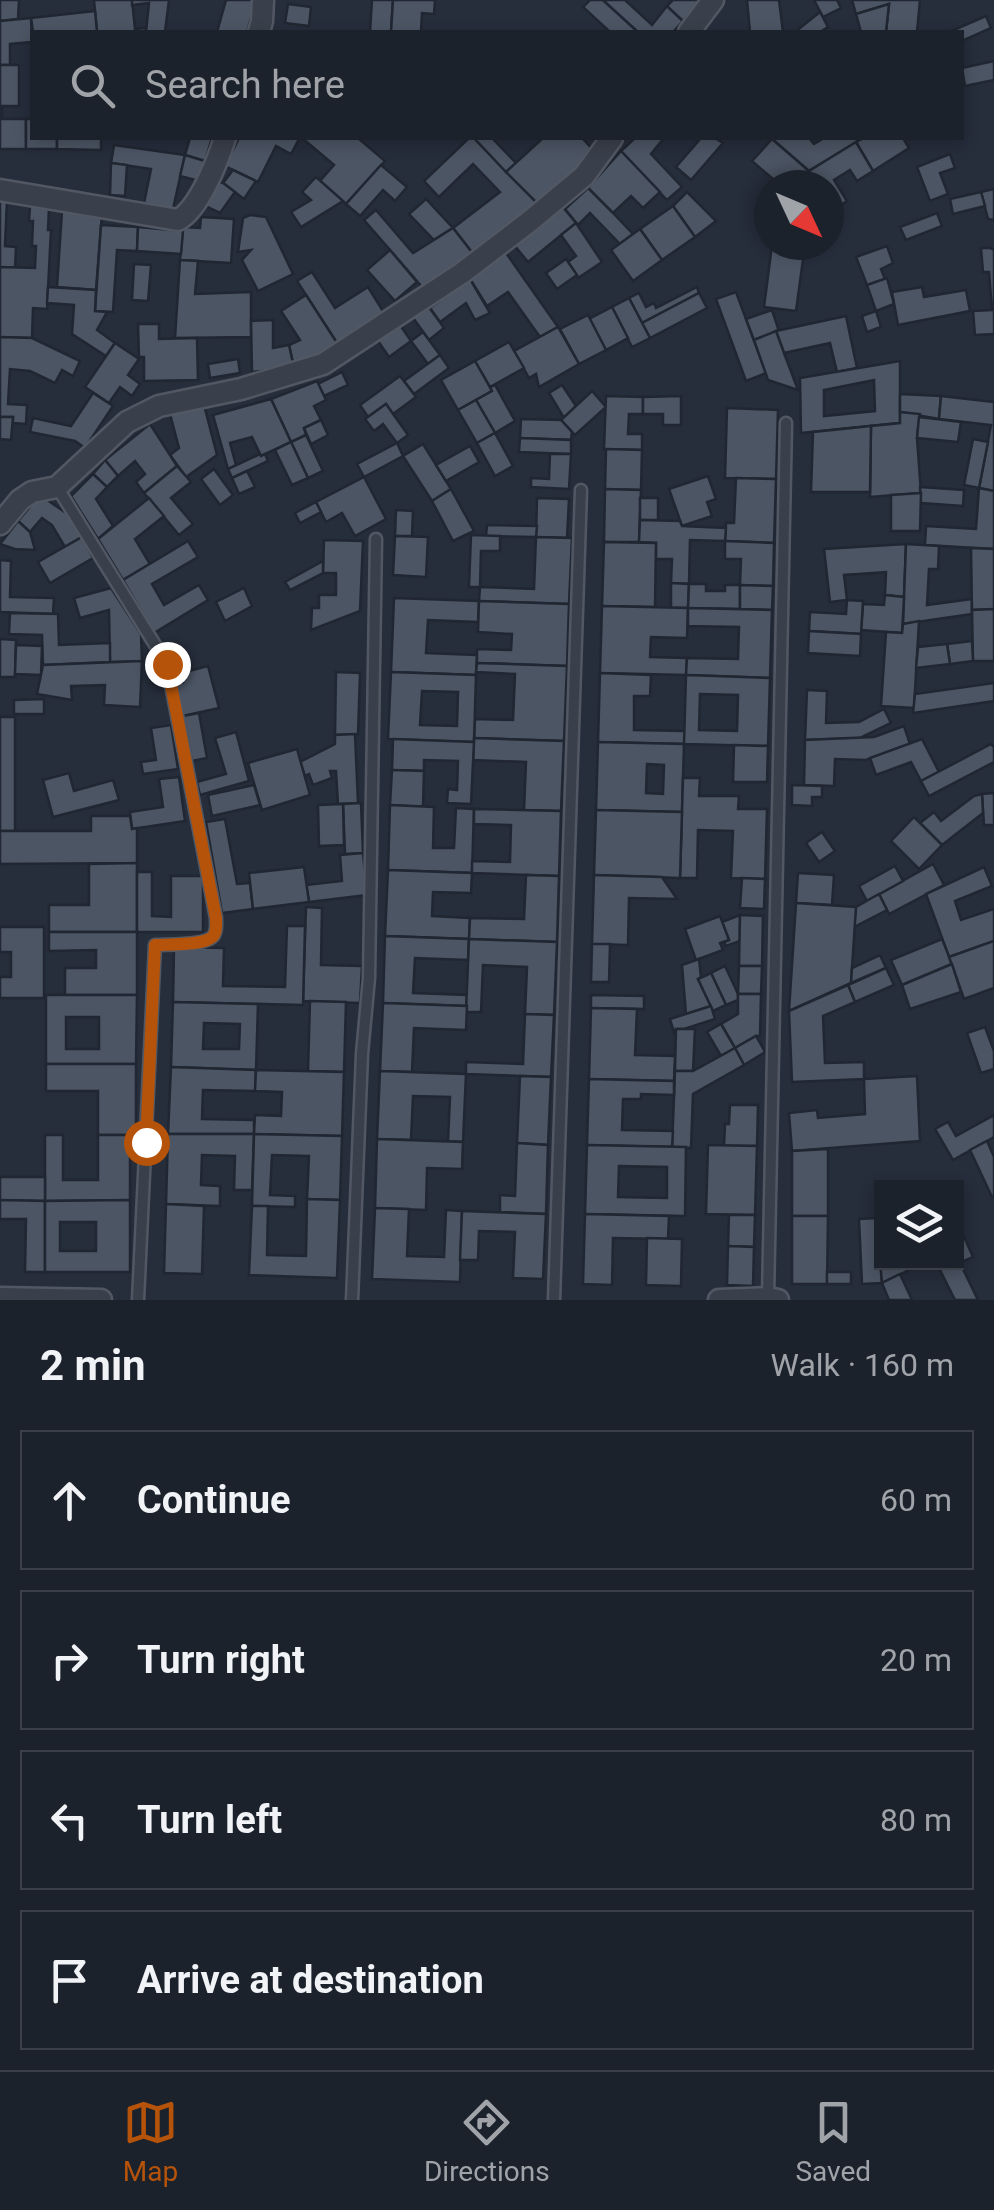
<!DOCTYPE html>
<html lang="en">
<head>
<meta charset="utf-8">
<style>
	:root { --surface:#1c222c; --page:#252a34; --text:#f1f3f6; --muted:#a0a4a9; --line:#3a3f48; --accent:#b45309 }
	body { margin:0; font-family:Roboto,sans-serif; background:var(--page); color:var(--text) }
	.controls { position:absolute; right:30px; bottom:30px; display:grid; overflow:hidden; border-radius:0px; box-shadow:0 5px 15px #0003 }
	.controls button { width:90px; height:90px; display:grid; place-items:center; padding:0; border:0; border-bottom:2px solid var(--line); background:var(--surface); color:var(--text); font:50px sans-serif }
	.compass { position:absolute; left:754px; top:170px; width:90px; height:90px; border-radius:50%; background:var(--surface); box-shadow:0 5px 15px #0003; rotate:134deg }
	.stop { position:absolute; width:30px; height:30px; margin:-22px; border:8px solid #b45309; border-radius:50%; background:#fff }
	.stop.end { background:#b45309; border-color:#fff; box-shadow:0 2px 10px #0008 }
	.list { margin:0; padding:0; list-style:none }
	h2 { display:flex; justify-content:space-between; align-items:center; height:130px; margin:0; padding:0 40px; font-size:42px }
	h2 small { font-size:32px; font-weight:400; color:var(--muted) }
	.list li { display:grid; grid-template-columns:65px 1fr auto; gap:30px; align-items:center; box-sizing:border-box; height:140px; margin:0 20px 20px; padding:0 20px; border:2px solid var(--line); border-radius:0px }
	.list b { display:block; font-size:38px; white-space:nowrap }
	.list em { font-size:32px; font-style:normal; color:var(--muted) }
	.icon { flex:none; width:55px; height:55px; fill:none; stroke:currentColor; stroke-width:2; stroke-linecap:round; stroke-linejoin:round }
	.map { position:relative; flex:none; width:994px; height:1300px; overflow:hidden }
	.search { position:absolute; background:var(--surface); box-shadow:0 5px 15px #0003; left:30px; right:30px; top:30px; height:110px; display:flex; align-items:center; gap:25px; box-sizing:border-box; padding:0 35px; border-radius:0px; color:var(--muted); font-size:38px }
	.sheet { height:770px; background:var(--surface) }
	nav { display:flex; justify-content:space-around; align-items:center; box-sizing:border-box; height:140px; border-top:2px solid var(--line); background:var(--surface); font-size:28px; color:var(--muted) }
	nav a { display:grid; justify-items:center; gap:5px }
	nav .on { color:var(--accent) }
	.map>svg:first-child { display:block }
	.building { fill:#4c5564; stroke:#212732; stroke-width:2.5; fill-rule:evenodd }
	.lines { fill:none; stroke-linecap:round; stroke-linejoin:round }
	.lane-casing { stroke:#525863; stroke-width:15 }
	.street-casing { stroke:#525863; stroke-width:25 }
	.lane { stroke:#3a404b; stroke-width:10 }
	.street { stroke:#3a404b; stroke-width:20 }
	.route { stroke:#b45309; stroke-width:12 }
</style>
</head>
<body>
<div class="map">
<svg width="994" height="1300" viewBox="0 0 994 1300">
	<rect width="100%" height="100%" fill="#262d3b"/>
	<!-- building -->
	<g class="building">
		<path d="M0,0h19l-1,19 -18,2z"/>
		<path d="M94,0h38l3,29 11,-1v4h-49z"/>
		<path d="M132,0h37l-4,32h-19l3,-29 -17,2z"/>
		<path d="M226,0h30l-9,32h-30z"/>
		<path d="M372,0h21l-2,32h-21z"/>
		<path d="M393,0h42l-1,14 -12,-1 -1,19h-30z"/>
		<path d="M590,0h13l35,32h-28l-27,-25z"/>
		<path d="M603,0h22l27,25 15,-19 16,15 -10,11h-35z"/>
		<path d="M671,0h31l-19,21 -16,-15 5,-5z"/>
		<path d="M747,0h32l4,32h-33z"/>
		<path d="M814,0h23l4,8 -18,9z"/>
		<path d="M852,0h68l-3,32h-31l3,-28 -33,10z"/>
		<path d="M288,4l23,3 -2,19 -24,-3z"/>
		<path d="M889,4l-3,28h-25l-5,-18z"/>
		<path d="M95,11l2,21h-64l-2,-14z"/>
		<path d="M820,12l8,15 -8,5h-25z"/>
		<path d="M986,16l5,12 -29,13v-9h-13z"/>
		<path d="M31,18l1,24 -22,2v21h-10v-44z"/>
		<path d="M994,61v19l-29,6 -3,-18z"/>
		<path d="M0,65h19v41h-17v13h-2z"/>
		<rect x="0" y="119" width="26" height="30"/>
		<path d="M26,119h6v19h25v11h-31z"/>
		<path d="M57,138h44v12l-44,-1z"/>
		<path d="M190,138h22l-7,23 -20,-6z"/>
		<path d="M239,138h57l3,1 -8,15 -15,-8 -18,36 -33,-16z"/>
		<path d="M302,138h56l27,23 -39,43 -26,-23 14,-16z"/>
		<path d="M469,138h5l65,67 -65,50 -21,-27 47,-36 -27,-28 -34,33 -15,-16z"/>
		<path d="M474,138h18l24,25 -10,9z"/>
		<path d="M543,138h39l13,14 -56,53 -33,-33z"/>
		<path d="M635,138h29l-13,16 31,33 -15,13 -46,-49z"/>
		<path d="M701,138h14l8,5 -32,37 -15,-13z"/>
		<path d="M771,138h38l5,6 10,-6h40l-55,33z"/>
		<path d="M864,138h39l6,10 -36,23 -17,-29z"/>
		<path d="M772,139l37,32 9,14h-38l-28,-24z"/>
		<path d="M856,142l17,29 -16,10 -7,-11 -16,10 13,21 -14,9 -4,-7v-18h-11l-9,-14z"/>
		<path d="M114,145l71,10 -12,54 -29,-6 7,-34 -40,-6z"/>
		<path d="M621,151l39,41 -17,16 -12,-12 -18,17 -25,-25z"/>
		<path d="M950,154l5,14 -15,5 8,21 -18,7 -13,-34z"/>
		<path d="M185,155l20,6 -6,20 -19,-5z"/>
		<path d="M111,163l16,2 -2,31 -15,-1z"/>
		<path d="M381,165l26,22 -12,14 -12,-11 -23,26 -14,-12z"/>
		<path d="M233,170l23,11 -12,18 -21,-16z"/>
		<path d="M316,177l27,24 -42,26 -10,-15 20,-12 -9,-8z"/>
		<path d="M211,180l12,3 12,9 -15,21 -17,-8z"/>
		<path d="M588,188l25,25 20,21 -13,10 -30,-31 -12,12 -13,-16z"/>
		<path d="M994,189v31l-6,-1 -7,-27z"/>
		<path d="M687,192l29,29 -21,16 -22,-31z"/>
		<path d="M981,192l4,14 -32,8 -3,-15z"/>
		<path d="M0,199h7l-2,47 11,1 -1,21 -15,-1z"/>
		<path d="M426,199l27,29 -19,12 -25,-26z"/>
		<path d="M30,206l19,1 -1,23h3l-4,79 -14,-1 -1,30 -32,-1v-70l35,1 1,-22h-4l1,-25h-4z"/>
		<path d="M562,206l14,17 -48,39 -14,-17z"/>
		<path d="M673,206l22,31 -33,23 -22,-31z"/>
		<path d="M376,210l37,43 40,-25 21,27 -51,33 -59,-68z"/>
		<path d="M62,211l40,3 -6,76 -39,-3z"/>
		<path d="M937,213l5,13 -36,14 -6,-13z"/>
		<path d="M250,215l16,2 27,57 -35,17 -16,-31 9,-10 -13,2 5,-34z"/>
		<path d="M201,217l33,2 -3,44 -51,-3 3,-33 17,1z"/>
		<path d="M576,223l26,39 -24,16 -10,-16 8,-6 -15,-21z"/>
		<path d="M101,225l37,2 -1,24 -20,-1 -4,62 -18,-1z"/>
		<path d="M138,227l45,4 -2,23 -44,-3z"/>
		<path d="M640,229l22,31 -29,21 -22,-31z"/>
		<path d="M772,245h33l-9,66 -32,-4z"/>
		<path d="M887,246l6,17 -12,6 4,10 -18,6 -11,-28z"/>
		<path d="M981,248h9l4,2v60h-2l-3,-38h-6z"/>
		<path d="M390,250l27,32 -22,19 -28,-31z"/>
		<path d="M506,253l52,74 -18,10 -32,-45 -21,14 -17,-27z"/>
		<path d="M566,259l11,16 -20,14 -11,-16z"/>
		<path d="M180,260l18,1 -3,33 56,-2v45l-76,1z"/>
		<path d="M134,264l17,1 -3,36 -16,-1z"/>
		<path d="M312,272l23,36 33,-21 18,29 -47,30 -42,-65z"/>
		<path d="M887,278l7,26 -18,7 -9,-26z"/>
		<path d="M470,279l20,34 -15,7 -9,-17 -26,19 -10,-14z"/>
		<path d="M48,287l48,3 -1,21 12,1 -10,18 18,13 -9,13 -34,-22 2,-29 -27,-2z"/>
		<path d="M697,287l2,6 -57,30 -13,-25 10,-5 7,14 8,-4 2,5z"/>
		<path d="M922,287l2,10 42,-7 4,21 -72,14 -6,-33z"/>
		<path d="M736,292l30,81 -20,8 -30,-82z"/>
		<path d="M699,293l8,15 -57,30 -8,-15z"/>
		<path d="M306,295l33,51 -45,22 -5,-23 11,-5 -19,-29z"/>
		<path d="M629,298l21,40 -18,9 -20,-40z"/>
		<path d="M426,303l18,25 -15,12 -18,-25z"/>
		<path d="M612,307l16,31 -22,12 -17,-31z"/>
		<path d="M772,310l7,21 -25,9 -8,-21z"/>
		<path d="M992,310h2v24l-19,1 -2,-24z"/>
		<path d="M876,311l5,16 -14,5 -5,-16z"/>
		<path d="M588,315l18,35 -27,14 -19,-35z"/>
		<path d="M846,316l11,52 -20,4 -7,-29 -46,10 -8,-22z"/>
		<path d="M273,320v28l16,-3 5,23 -42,4 -1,-51z"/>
		<path d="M138,324h21v15l38,-1 1,42 -54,1v-24h-5z"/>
		<path d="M400,325l11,16 -22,16 -11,-16z"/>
		<path d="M558,327l21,37 -40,23 -3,-13 -7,4 -15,-27z"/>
		<path d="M776,331l8,22 14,37 -30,-10 -14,-40z"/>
		<path d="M423,332l17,23 -12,9 -17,-23z"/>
		<path d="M0,337l32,1 48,23 -7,15 -11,-6 -7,13 -25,-12 -20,-2 -2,35 19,1 -1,19 -13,-1v-6h-13z"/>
		<path d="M509,342l15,26 -34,19 -15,-26z"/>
		<path d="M115,343l24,16 -11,16 12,9 -8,12 -12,-9 -11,16 -24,-16z"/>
		<path d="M440,355l9,13 -35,26 -10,-13z"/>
		<path d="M238,359l2,14 -30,5 -2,-14z"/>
		<path d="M475,361l17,30 -34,19 -17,-30z"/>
		<path d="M900,361v62l-99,10 -1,-55zM874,380l1,31 -51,5v-26z"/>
		<path d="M342,372l6,13 -24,11 -6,-12z"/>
		<path d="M400,376l16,21 -23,17 -7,-10 -18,13 -8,-12z"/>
		<path d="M317,381l9,19 -12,6 7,14 -17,8 2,7 -15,7 -20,-43z"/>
		<path d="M495,385l20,36 -20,12 -19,-33 16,-9 -2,-4z"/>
		<path d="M562,385l14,21 -12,12 -15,-25z"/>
		<path d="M592,391l14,16 -31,28 -14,-15z"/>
		<path d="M93,393l20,13 -28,42 -10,-7 -45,-9 3,-14 38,8z"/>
		<path d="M900,394l41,2 -2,23 -39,-7z"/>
		<path d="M606,396l37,1v17h-14l-1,20h14v16l-38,-1z"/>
		<path d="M681,396v29h-18v-11h-20v-17z"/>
		<path d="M941,396l53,6v89l-15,-3 12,-63 -52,-6z"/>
		<path d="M271,399l20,43 -30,14 -9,-19 -22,6 6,22 -8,4 -15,-54z"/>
		<path d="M476,400l19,33 -18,10 -19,-33z"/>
		<path d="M386,404l22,31 -11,8 -14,-19 -9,7 -9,-12z"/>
		<path d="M204,405l13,50 -31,22 -16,-22 9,-7 -9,-34z"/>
		<path d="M727,408l51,2 -2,69 -51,-1z"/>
		<path d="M900,412l20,2 -3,24 4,55 -51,4 1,-71 29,-3z"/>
		<path d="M0,417h13l-2,23 -11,-1z"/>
		<path d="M919,417l42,5 -3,20 -41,-4z"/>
		<path d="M521,419l40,1 11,12 -1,8 -51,-2z"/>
		<path d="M321,420l7,15 -17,9 -7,-16z"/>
		<path d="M150,424l27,42 -33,27 -8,-11 9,-8 -10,-13 -17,15 -13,-16z"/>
		<path d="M871,426l-1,66h-59l2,-60z"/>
		<path d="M495,433l18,33 -18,10 -18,-33z"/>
		<path d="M306,435l17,36 -15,7 -17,-36z"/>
		<path d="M520,438l51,2v14l-52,-2z"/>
		<path d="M973,439l15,3 -9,46 -15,-3z"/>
		<path d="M291,442l17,36 -16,7 -17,-35z"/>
		<path d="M397,443l6,13 -39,21 -7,-13z"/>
		<path d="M423,444l28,45 -19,12 -29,-45z"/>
		<path d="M470,446l9,16 -33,19 -10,-16z"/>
		<path d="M606,449l36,1 -1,40 -36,-1z"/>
		<path d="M260,454l1,2 4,-2 3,7 -36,17 -4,-9z"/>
		<path d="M550,454h21l-2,35 -38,-2v-9l18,1z"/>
		<path d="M105,460l13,16 -11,11 -14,-13z"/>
		<path d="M177,466l14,16 -20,16 22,26 -14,11 -35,-42z"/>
		<path d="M214,469l19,26 -13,10 -19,-26z"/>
		<path d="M247,471l8,16 -16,7 -7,-16z"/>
		<path d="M93,474l14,13 -11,12 17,27 -15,13 -27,-43z"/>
		<path d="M708,476l8,23 -9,3 5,14 -30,10 -13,-37z"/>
		<path d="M364,477l22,42 -31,17 -13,-23 -16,9 -10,-20z"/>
		<path d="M736,478l40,1 -2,64 -49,-2 1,-18h8z"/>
		<path d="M920,487l44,3 -1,16 -42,-3z"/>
		<path d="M979,488l15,3v58l-69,-4 1,-19 50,3z"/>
		<path d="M451,489l23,42 -21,10 -21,-40z"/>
		<path d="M605,489l36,1 -2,52h-35z"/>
		<path d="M921,493l-1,38h-29v-36z"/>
		<path d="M40,495l29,20 13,22 -17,10 -13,-22 -10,-7 -12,14 -12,-11z"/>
		<path d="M149,498l15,18 -29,23 15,25 -27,16 -25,-41z"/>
		<path d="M537,498l32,1 -2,39 -31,-1z"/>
		<rect x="640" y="498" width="18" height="22"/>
		<path d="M316,502l5,10 -21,11 -5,-10z"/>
		<path d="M396,510l17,1 -1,25h-17z"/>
		<path d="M640,520l40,1 2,5 44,2 -1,13 -35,-1 -1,44 -18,-1 1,-24h-16v-16l-17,-1z"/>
		<path d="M18,521l12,11 5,18 -20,-1 -15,-5z"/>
		<path d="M487,525l50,1 -1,11 -50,-1z"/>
		<path d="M471,535l29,1v15h-19l-1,36h-11z"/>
		<path d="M395,536l33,1 -2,40 -33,-2z"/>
		<path d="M82,537l11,21 -43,25 -12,-21z"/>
		<path d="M536,537l36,1 -3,66 -90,-3 1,-14 54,2z"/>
		<path d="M324,540l39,1 -3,70 -49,19 1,-22h7v-13h17v-22h-13z"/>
		<path d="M188,541l10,16 -46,27 12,21 35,-20 9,15 -54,33 -31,-53z"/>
		<path d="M725,541l49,2 -1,43 -33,-1 1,-26h-16z"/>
		<path d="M604,542l52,1 -1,64 -53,-1z"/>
		<path d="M906,544l-2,53 -19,-2 1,-23 -42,3 3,25 -17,2 -6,-53z"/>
		<path d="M906,544l33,2 -1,23h-9l-2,36 45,-6v15l-69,10z"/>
		<path d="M971,548l23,1v60l-22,1z"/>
		<path d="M0,560l11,1 -1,36 44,1 -1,16 -53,-2z"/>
		<path d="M323,561v12l-33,17 -5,-8z"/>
		<path d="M671,583l18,1 -1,24h-17z"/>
		<path d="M689,584h17v7h19v-6h15v24l-52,-1z"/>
		<path d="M740,585l33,1 -1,24 -32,-1z"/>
		<path d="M111,588l30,46 1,27 -32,1 -1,-52 -29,8 -6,-20z"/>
		<path d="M244,588l8,18 -27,15 -9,-19z"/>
		<path d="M885,595l19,2 -2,36 -41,-3 2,-26 21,1z"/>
		<path d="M394,598l85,3 -1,21 -50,-2 -2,33 51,2 -1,20 -85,-3z"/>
		<path d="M847,600l16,1 -2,33 -52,-3 1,-19 36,2z"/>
		<path d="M479,601l90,3 -2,62 -90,-3v-14l34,1 1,-16 -34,-2z"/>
		<path d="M602,606l86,2 -1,30 -36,-1 -1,20 37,1 -1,17 -86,-2z"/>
		<path d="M688,608l84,2 -2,68 -84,-3 1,-17 51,1 1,-32 -51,-1z"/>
		<path d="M994,609v52h-21l-1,-51z"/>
		<path d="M10,613l48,1 1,31 51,-2v19l-67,3 -1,-30 -33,-1z"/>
		<path d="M919,621l-5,87 -33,-2 5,-74 16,1 1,-9z"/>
		<path d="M809,631l52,3 -1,22 -52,-3z"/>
		<path d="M0,639l16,1 -1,37h-15z"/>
		<path d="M972,641l1,20 -23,3 -3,-20z"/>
		<path d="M947,644l3,20 -34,4 2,-21z"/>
		<path d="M16,645l26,1 -1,29 -26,-1z"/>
		<path d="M142,661l-2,46 -36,-2 1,-20 -34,1 1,14 -35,-6 6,-29z"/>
		<path d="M477,663l90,3 -3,75 -90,-3 1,-19 38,1 2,-46 -39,-2z"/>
		<path d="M208,666l11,42 -36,8 -8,-32 8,-2 -2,-9z"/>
		<path d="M336,672l24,1 -2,61 -23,1z"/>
		<path d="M391,672l85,3 -2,67 -86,-3zM422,691l36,1 -1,34 -37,-1z"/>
		<path d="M600,673l51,2 -1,21h-16v34l51,1 -1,13 -86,-2z"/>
		<path d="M686,675l84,3 -2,68 -84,-2zM700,694l38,1 -1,36 -38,-1z"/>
		<path d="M994,683v18l-81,12 2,-19z"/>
		<path d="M807,690l20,1 -1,32 33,-1 25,-13 7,14 -31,15 -55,2z"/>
		<path d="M44,699v15h-30v-14z"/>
		<path d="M199,713l8,45 -15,3 -9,-45z"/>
		<rect x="0" y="717" width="15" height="114"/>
		<path d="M171,725l7,44 -35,5 -2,-12 15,-2 -5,-32z"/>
		<path d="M904,726l6,18 -44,16 -31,-1 -1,27 -30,-1 1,-45 69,-3z"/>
		<path d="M236,732l13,49 -49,14 -3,-13 29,-8 -11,-36z"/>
		<path d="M355,734l3,69 -20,1 -2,-33h-6l2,7 -19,7 -4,-11 -4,2 -5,-14 35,-18v-9z"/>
		<path d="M474,738l90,3 -3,70 -37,-1 2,-48 -53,-2z"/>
		<path d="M393,739l81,3 -3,62 -24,-1 1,-14 9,1 1,-29 -34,-1v11l-32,-1z"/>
		<path d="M922,739l17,33 -18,9 -10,-19 -35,13 -6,-17z"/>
		<path d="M598,742l86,2 -2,68 -86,-2zM647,764l17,1 -1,29 -17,-1z"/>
		<path d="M991,744l3,3v15l-65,34 -8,-15z"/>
		<path d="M734,745l34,1 -1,36h-34z"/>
		<path d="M297,749l13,46 -48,15 -14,-47z"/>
		<path d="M392,770l32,1 -1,36 -33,-2z"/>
		<path d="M69,773l5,18 39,-11 6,20 -66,17 -10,-37z"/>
		<path d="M179,777l6,44 -53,8 -2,-17 33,-5 -4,-28z"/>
		<path d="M683,778h17l-1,18h40l-1,13h29l-2,70 -34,-1 2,-47 -35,-1 -1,48h-17z"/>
		<path d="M254,785l6,20 -48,11 -4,-21z"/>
		<path d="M792,785l30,1v11h-10v9l-20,-1z"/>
		<path d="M994,793v32h-10l-2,-31z"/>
		<path d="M982,794l1,19 -41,32 -22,-22 14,-11 7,9 33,-25z"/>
		<path d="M361,803l2,50 -18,1 -2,-50z"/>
		<path d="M343,804l1,41 -25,1 -1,-41z"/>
		<path d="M390,805l44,2 -1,41h21l2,-40 18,1 -2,64 -84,-3z"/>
		<path d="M474,809l87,2 -2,65 -87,-3v-12l38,1 1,-37 -37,-1z"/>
		<path d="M596,810l86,2 -2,66 -86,-3z"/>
		<path d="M91,816h39l2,13 5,-1v35l-137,1v-33h91z"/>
		<path d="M914,817l28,28 -23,24 -28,-28z"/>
		<path d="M225,819l12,65 13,-1 3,26 -31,4 -16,-91z"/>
		<path d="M822,832l13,19 -16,11 -13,-19z"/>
		<path d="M363,853l4,42 -58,7 -3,-17 36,-4 -2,-26z"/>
		<path d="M137,863v69h-88v-27h40v-41z"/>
		<path d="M933,864l11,21 -55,29 -10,-20z"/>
		<path d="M895,866l8,15 -36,20 -8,-15z"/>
		<path d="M304,867l5,35 -56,7 -4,-36z"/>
		<path d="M984,867l8,19 -37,15 6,19 33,-11v32l-45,16 -23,-63z"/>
		<path d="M388,870l84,3 -1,20 -38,-1 -1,24 38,2 -1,21 -84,-3z"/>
		<path d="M137,872h15v44l19,1v-41h32v56h-66z"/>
		<path d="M798,873l36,2 -2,30 -36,-2z"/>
		<path d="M526,875l33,1 -2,66 -88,-3 1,-21 54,1z"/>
		<path d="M594,875l68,2 15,22 -48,-1 -1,47 -36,-1z"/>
		<path d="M742,878l23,1 -1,30 -24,-1z"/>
		<path d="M879,894l8,16 -33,17 2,-20z"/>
		<path d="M796,903l60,4 -5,76 -62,28z"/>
		<path d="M306,907l16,1 -1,57 41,1 -2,37 -57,-2z"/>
		<path d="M740,915v26l-14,5 -2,-4 5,-2 -7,-18z"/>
		<path d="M740,915l23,1 -1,50h-23z"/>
		<path d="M720,916l9,24 -9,3 3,7 -27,10 -11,-31z"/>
		<path d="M287,926h18l-2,79 -130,-3 1,-55 50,1 -1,38 62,1z"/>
		<path d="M0,927h44v71h-44v-21h11v-25h-11z"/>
		<path d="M49,932h88v63h-72v-27h31v-18l-47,1z"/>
		<path d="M385,936l84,3 -1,21 -53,-2 -2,35 54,2v11l-84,-3z"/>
		<path d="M469,939l88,3 -3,73 -29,-1 2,-47 -44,-2 -2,47h-15z"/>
		<path d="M942,939l10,25 -50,21 -11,-25z"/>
		<path d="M994,941v47l-30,11 -15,-42z"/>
		<path d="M592,944h18l-1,38h-18z"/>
		<path d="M880,955l6,13 -35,15 1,-15z"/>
		<path d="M699,959l2,18 -3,2 13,27 -25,8 -4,-49z"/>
		<path d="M952,964l9,28 -51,17 -8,-24z"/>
		<path d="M725,966l13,28v6l-12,5 -15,-32z"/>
		<path d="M739,966h23l-1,28h-23z"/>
		<path d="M886,968l8,17 -39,17 -7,-17z"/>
		<path d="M711,973l15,32 -13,6 -15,-32z"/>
		<path d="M848,985l7,17 -32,14 2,47 39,-1v17l-72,3 -3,-71z"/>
		<path d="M738,994h23l-1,42h-4l-21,12 -14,-24 17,-10z"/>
		<path d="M46,995h91l-1,69h-90zM66,1017h33v32h-33z"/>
		<path d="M591,995l53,1v13l-53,-1z"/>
		<path d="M310,1001l36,1 -2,70 -36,-1z"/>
		<path d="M173,1002l85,2 -2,66 -85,-3zM204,1023l36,1 -1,25h-36z"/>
		<path d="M383,1003l84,3 -1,24 -52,-2 -2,44 -32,-1z"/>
		<path d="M711,1006l4,13 -31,10h-8l-2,3 -4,-13z"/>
		<path d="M591,1008l46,1 -2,46 40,1 -1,25 -85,-2z"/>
		<path d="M525,1014l29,1 -3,62 -85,-3v-12l57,2z"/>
		<path d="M721,1024l14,24 -14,8 -14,-24z"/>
		<path d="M985,1027l9,24v18l-13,4 -14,-40z"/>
		<path d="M676,1029h19l-2,42h-18z"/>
		<path d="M756,1036l9,16 -21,13 -9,-17z"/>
		<path d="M735,1048l9,17 -51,29 -2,54 -19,-1 3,-76h18z"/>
		<path d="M46,1064h90v71h-38v-44h-52z"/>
		<path d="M171,1067l85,3 -1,21 -52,-1 -1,29 52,1v14h-86z"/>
		<path d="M256,1070l88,2 -2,64 -88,-2 1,-19 26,1 1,-24 -27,-1z"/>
		<path d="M380,1071l86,3 -3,68 -15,-1 2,-44 -37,-1 -2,44 -34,-1z"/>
		<path d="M520,1076l31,1 -3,68 -31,-2z"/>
		<path d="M917,1076l3,65 -128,10 -3,-38 28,-3 1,8 47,-4 -1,-35z"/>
		<path d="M589,1079l85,2v14l-33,-1v5h-18l-1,31 51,1 -1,16 -85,-2z"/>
		<path d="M730,1105h28l-1,41h-33l1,-22h4z"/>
		<path d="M994,1115v22l-41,23 -18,-31 13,-7 8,14z"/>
		<path d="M168,1134h86l-2,56h-18l1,-34 -33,-1 -1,30 19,1v20l-54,-2z"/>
		<path d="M254,1134l88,2 -2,64 -33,-1 2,-43 -37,-1 -2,40 25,1v11l-43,-1z"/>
		<path d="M45,1135h18v45h35v-45h32v65l-85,1z"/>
		<path d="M377,1139l86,3 -1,27 -35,-1 -1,42 -51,-2z"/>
		<path d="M987,1141l7,16v39l-2,1 -22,-47z"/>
		<path d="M517,1143l31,2 -2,69 -46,-2v-17l15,1z"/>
		<path d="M587,1145l99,2 -1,69 -100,-2zM619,1166l48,1v31l-49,-1z"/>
		<path d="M708,1145l49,1 -2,69 -49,-1z"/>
		<path d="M828,1149v67h-36v-65z"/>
		<path d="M0,1177h45v24l-45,-1z"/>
		<path d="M307,1199l33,1 -3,78 -88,-3 3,-69h16l-1,49 39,1z"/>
		<path d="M0,1200l45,1v71h-20l1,-53h-26z"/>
		<path d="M130,1200v72h-85v-71zM60,1222h36v29h-36z"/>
		<path d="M166,1204l38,2 -2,68 -38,-1z"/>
		<path d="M375,1208l34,1 -2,47 37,1 2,-47 16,1 -2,71 -88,-3z"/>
		<path d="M462,1211l84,3 -3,65 -30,-1 2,-46 -36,-1 -1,29h-18z"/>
		<path d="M585,1214l84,2 -1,23 -55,-1 -1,47 -29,-1z"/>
		<path d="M729,1215h26l-1,32 -26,-1z"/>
		<path d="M792,1216h36l-1,68h-35z"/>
		<path d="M878,1218l4,65 -20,1 -3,-65z"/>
		<path d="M962,1232l11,25 -13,6 -4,-4v-25z"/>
		<path d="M647,1238l35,1 -1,47 -35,-1z"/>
		<path d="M728,1246l26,1 -1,39 -26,-1z"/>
		<path d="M957,1259l3,4 18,37h-23l-16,-32 10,-6h7z"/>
		<path d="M880,1261l2,1h44l-44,21z"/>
		<rect x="827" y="1272" width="24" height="12"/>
		<path d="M900,1274l12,26h-23l-7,-17z"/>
	</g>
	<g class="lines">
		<!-- lane casing -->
		<g class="lane-casing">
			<g id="lane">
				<path d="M57,487l110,177 49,254c0,6 1,12 -2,17 -7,11 -45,9 -59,10l-17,355"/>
				<path d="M768,1297l18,-874"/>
				<path d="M352,1300l10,-246 7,-76 7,-439"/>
				<path d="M554,1300l27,-810"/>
			</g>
		</g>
		<!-- street casing -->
		<g class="street-casing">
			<g id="street">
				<path d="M259,32l3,-11 1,-21"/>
				<path d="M689,32l24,-32"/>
				<path d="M0,190l178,30c21,-11 40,-60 47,-82"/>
				<path d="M0,524l20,-24 12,-8 25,-5 70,-65 32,-16 82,-17 82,-25 139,-91 68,-52 54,-45 28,-38"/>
				<path d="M0,1298l101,2"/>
				<path d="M719,1300l49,-2 10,2"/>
			</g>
		</g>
		<!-- lane -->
		<use href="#lane" class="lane"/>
		<!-- street -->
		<use href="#street" class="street"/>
	</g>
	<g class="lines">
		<!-- route -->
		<path class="route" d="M146,1142l9,-197c14,-1 52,1 59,-10 3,-5 2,-11 2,-17l-49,-254"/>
	</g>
</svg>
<div class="controls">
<button><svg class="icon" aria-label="layers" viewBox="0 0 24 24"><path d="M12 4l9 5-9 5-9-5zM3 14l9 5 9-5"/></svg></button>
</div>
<svg class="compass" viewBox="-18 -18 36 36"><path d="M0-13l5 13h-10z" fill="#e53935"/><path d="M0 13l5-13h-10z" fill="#a0a4a9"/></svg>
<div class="stop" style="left:146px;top:1142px"></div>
<div class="stop end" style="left:167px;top:664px"></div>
<div class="search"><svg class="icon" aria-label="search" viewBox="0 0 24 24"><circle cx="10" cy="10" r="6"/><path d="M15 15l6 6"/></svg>Search here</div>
</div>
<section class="sheet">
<h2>2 min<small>Walk · 160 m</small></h2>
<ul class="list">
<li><svg class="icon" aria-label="ahead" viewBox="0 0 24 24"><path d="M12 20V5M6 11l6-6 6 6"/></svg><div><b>Continue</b></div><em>60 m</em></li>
<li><svg class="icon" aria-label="right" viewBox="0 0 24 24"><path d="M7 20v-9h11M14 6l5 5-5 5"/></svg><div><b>Turn right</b></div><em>20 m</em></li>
<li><svg class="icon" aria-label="left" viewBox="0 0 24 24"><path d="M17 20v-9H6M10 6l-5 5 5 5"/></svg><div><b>Turn left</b></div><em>80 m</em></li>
<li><svg class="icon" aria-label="arrive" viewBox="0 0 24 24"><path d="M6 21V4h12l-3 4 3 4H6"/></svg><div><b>Arrive at destination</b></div></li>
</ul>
</section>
<nav>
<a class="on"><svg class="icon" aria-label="map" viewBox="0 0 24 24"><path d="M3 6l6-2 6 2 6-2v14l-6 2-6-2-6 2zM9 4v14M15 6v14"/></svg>Map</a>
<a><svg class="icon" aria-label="directions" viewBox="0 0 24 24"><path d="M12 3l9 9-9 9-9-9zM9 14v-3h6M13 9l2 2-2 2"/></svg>Directions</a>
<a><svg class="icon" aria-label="saved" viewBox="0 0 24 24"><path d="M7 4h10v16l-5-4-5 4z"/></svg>Saved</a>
</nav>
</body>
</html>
